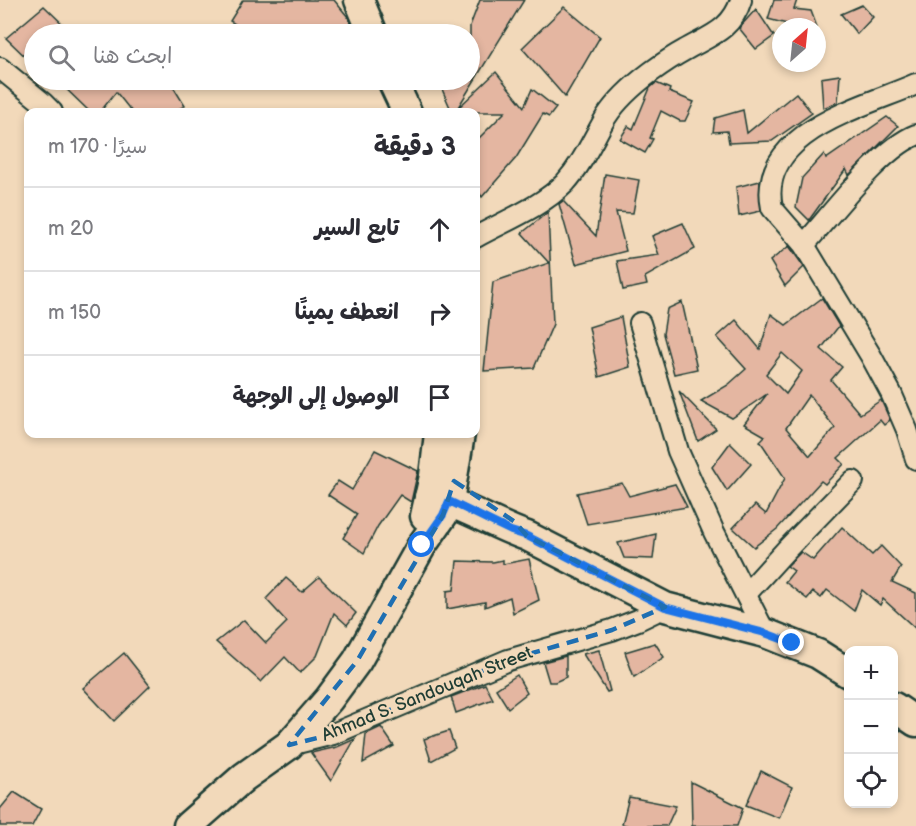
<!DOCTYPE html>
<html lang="ar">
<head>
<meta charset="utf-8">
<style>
	:root { --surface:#fff; --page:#f2f2f3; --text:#2b2b33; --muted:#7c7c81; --line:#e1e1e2 }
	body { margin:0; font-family:"Balsamiq Sans","Playpen Sans Arabic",sans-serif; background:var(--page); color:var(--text); direction:rtl }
	.controls { position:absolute; right:18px; bottom:18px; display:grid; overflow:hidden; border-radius:12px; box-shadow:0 3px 9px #0003 }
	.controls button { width:54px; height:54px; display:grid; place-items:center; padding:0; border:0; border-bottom:2px solid var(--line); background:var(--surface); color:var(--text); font:30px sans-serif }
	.compass { position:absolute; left:772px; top:18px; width:54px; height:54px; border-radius:50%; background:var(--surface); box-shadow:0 3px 9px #0003; rotate:27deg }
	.stop { position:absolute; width:18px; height:18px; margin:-14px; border:4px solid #1a73e8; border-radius:50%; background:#fff }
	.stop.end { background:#1a73e8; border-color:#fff; box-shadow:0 2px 6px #0008 }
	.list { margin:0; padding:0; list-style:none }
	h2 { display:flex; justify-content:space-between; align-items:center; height:78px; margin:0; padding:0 24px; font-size:26px }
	h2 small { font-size:20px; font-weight:400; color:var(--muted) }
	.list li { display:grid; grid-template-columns:39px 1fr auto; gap:18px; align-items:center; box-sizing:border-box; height:84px; padding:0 24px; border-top:2px solid var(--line) }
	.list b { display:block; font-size:22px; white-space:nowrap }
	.list em { font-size:20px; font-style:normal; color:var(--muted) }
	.icon { flex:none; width:33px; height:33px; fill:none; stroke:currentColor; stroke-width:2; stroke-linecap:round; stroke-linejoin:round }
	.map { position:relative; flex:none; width:916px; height:826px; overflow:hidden; direction:ltr }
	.search { position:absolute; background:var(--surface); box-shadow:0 3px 9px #0003; left:24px; top:24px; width:456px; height:66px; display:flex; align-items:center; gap:15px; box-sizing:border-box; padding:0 21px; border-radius:33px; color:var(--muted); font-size:22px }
	.panel { position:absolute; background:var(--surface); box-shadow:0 3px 9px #0003; left:24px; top:108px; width:456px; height:330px; border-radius:12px; direction:rtl }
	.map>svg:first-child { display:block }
	.building { fill:#e4b6a1; stroke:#1f3d34; stroke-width:1.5; fill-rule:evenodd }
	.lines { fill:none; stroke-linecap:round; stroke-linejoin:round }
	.street-casing { stroke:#1f3d34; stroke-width:24 }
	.secondary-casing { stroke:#1f3d34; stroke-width:33 }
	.street { stroke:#f2d9ba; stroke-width:20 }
	.secondary { stroke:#f2d9ba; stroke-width:28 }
	.route { stroke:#1a73e8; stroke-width:8 }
	.marked { fill:none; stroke:#1f6fb2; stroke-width:4.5; stroke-dasharray:12 8; stroke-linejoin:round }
	.labels { text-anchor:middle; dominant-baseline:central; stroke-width:4.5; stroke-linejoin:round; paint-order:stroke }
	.street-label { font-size:18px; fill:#1f3d34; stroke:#f2d9ba }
</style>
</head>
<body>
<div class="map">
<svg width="916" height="826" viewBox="0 0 916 826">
	<rect width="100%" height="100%" fill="#f2d9ba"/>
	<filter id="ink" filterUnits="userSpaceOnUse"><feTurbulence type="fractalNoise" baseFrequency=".0167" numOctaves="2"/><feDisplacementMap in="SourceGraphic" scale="12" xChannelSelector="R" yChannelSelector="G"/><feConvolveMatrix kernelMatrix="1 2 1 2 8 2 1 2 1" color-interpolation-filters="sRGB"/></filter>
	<g filter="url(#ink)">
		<!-- building -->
		<g class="building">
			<path d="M243,0h91l14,17 7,17h-104l-21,-13z"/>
			<path d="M480,0h44l-67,109 39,-37 28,35 8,-18 24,19 -7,9 -6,-3 -27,44 -34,39 -6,-9v-47l29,-29h-53l-14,-32h32v-54z"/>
			<path d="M774,0h23l-3,9 17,2 6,16h-19l-30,-8z"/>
			<path d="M862,5l11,12 -16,17 -16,-20z"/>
			<path d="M44,6l29,28h-39v31l-28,-27z"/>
			<path d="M564,7l36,30 -35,60 -43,-49z"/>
			<path d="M756,9l18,27 -18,13 -17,-21z"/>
			<path d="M840,75l-2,27 -15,6 -2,-30z"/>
			<path d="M57,80h112l16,26 -13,6h-40l-16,-20 -16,20h-10z"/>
			<path d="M656,83l14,6 -1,3 25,10 -9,19h-5l-19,-10 -11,27 3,1 -8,14 -25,-14 8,-13 5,3 17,-41z"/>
			<path d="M796,93l16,20 -40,28 -43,2 -2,-12 -14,1 2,-14 28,-8 4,23z"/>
			<path d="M887,117l11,9 -49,49 -3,-6 -37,51 -13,-13 6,-29 22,-24 2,5z"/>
			<path d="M605,174l34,6 -6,33 -17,-1 10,39 -50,13 -17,-60 4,-3 33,35z"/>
			<path d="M760,181l1,30 -22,5 -3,-29z"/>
			<path d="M548,212l5,112 -19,44 -50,3 9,-89 56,-19 -27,-30z"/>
			<path d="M683,223l12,26 -50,28 2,8 -24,5 -6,-29 42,-6 -7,-19z"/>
			<path d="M789,246l15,21 -19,19 -15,-25z"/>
			<path d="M822,298l17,28 -18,23 21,18 -11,13 29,34 21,-14 9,20 -6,5 -4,-5 -42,38 6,6 -19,20 -4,-3 -44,48 -23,18 -21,-19 22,-23 11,9 19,-36 -25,-37 5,-5 -21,-12 23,-30 -35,24 -31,-17 27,-16 18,-16 -29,-32 19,-17 24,29 11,-35 15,11zM782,353l20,18 -16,23 -20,-20zM809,395l26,33 -25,28 -24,-28z"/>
			<path d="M682,302l15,67 -23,5 -11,-40 4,-25z"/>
			<path d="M621,317l9,50 -31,10 -10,-50z"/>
			<path d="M679,391l37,38 -18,12z"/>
			<path d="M730,443l21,21 -24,27 -15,-24z"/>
			<path d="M375,450l43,21 -7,31 -11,-7 -22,31 -14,27 -21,-15 14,-24 -29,-19 10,-14 14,9z"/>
			<path d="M622,483l7,13 46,-12 12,23 -100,17 -10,-31z"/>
			<path d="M842,527l30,28 9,-9 20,21 -9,15 24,11v36l-33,-30 -3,6 -18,-15 -8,21 -27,-21 -6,8 -8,-6 -6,7 -22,-17 9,-11 -7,-5 14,-14 12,8z"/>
			<path d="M656,534l-3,25 -29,-1 -6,-15z"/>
			<path d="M529,559l10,41 -26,13 -3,-16 -25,10v-5l-38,7v-18l7,-1 3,-29 36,1 10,-2v4z"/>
			<path d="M319,577l37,36 -9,12 -13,-12 -17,43 -17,17 -15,-16 -24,25 -45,-40 28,-22 22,23 21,-21 -21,-23 20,-21 16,14z"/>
			<path d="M655,643l9,14 -30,20 -9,-25z"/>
			<path d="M599,650l11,41 -3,1 -24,-38z"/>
			<path d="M124,653l26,33 -36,35 -31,-33z"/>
			<path d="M566,656v21l-11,5h-6l-6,-20z"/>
			<path d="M517,675l10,18 -19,15 -12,-19z"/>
			<path d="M485,684l8,15 -37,14 -5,-16z"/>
			<path d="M381,727l13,19 -31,17 3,-29z"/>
			<path d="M449,731l6,17 -24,13 -7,-22z"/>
			<path d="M355,739l-24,42 -20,-28 26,-6z"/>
			<path d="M761,771l31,16 -13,31 -33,-13z"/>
			<path d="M691,782l52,26 -6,18h-45z"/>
			<path d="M14,792l27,17 -9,17h-32v-17z"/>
			<path d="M629,797l47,9 -9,20h-38l-7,-2z"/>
		</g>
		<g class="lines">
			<!-- street casing -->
			<g class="street-casing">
				<g id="street">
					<path d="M0,68l43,35 9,9"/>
					<path d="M916,84c-52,23 -160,48 -144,124l32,37 67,111 20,37 16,37 9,29"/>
					<path d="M476,237c29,-16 65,-30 89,-54 18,-20 28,-44 41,-66 11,-17 29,-33 45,-45 11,-8 23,-16 34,-22 24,-14 47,-20 56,-50"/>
					<path d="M804,245c27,-30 76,-96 112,-110"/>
					<path d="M640,323l38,128 36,81 51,101"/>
					<path d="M746,594l40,-44 67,-69"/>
					<path d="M289,745l44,-11 175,-74 104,-30 26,-10 27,-13"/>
				</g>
			</g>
			<!-- secondary casing -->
			<g class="secondary-casing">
				<g id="secondary">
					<path d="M359,0l14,34"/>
					<path d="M392,80l15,32"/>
					<path d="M429,497c35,7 65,28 98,39l138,71 100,26 53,21 30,19"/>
					<path d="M425,516l9,-40 5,-42"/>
					<path d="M894,707l22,15"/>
					<path d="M188,826l56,-49 45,-32 40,-46 28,-38 65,-116 21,-30 6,-14 11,-67"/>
				</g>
			</g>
			<!-- street -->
			<use href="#street" class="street"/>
			<!-- secondary -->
			<use href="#secondary" class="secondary"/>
		</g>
	</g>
	<g class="lines" filter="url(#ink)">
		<!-- route -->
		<path class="route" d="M422,545l21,-30 6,-14 62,30 16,5 138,71 100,26 27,10"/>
	</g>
	<!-- marked area -->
	<path class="marked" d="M454,481l61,41 12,14 138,71 -53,23 -104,30 -175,74 -44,11 68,-84 86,-146z"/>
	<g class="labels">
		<!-- street labels -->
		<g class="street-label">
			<text transform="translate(427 694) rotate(-22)">Ahmad S. Sandouqah Street</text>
		</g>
	</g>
</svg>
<div class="controls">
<button>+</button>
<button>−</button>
<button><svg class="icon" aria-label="locate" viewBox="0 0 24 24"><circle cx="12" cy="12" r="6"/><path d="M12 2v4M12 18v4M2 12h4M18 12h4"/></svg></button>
</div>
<svg class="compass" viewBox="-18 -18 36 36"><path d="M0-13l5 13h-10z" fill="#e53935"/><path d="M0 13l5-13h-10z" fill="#7c7c81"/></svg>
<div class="stop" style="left:422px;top:545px"></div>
<div class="stop end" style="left:792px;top:643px"></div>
<div class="search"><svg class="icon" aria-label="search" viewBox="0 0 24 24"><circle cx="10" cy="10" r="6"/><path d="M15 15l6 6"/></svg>ابحث هنا</div>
<section class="panel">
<h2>3 دقيقة<small>سيرًا · 170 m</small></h2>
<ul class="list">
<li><svg class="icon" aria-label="ahead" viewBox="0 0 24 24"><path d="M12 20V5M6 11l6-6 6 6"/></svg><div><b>تابع السير</b></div><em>20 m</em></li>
<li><svg class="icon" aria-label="right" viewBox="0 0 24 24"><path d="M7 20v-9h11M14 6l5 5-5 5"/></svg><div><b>انعطف يمينًا</b></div><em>150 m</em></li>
<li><svg class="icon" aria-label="arrive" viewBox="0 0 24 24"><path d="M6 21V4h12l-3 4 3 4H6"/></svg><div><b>الوصول إلى الوجهة</b></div></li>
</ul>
</section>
</div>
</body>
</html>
